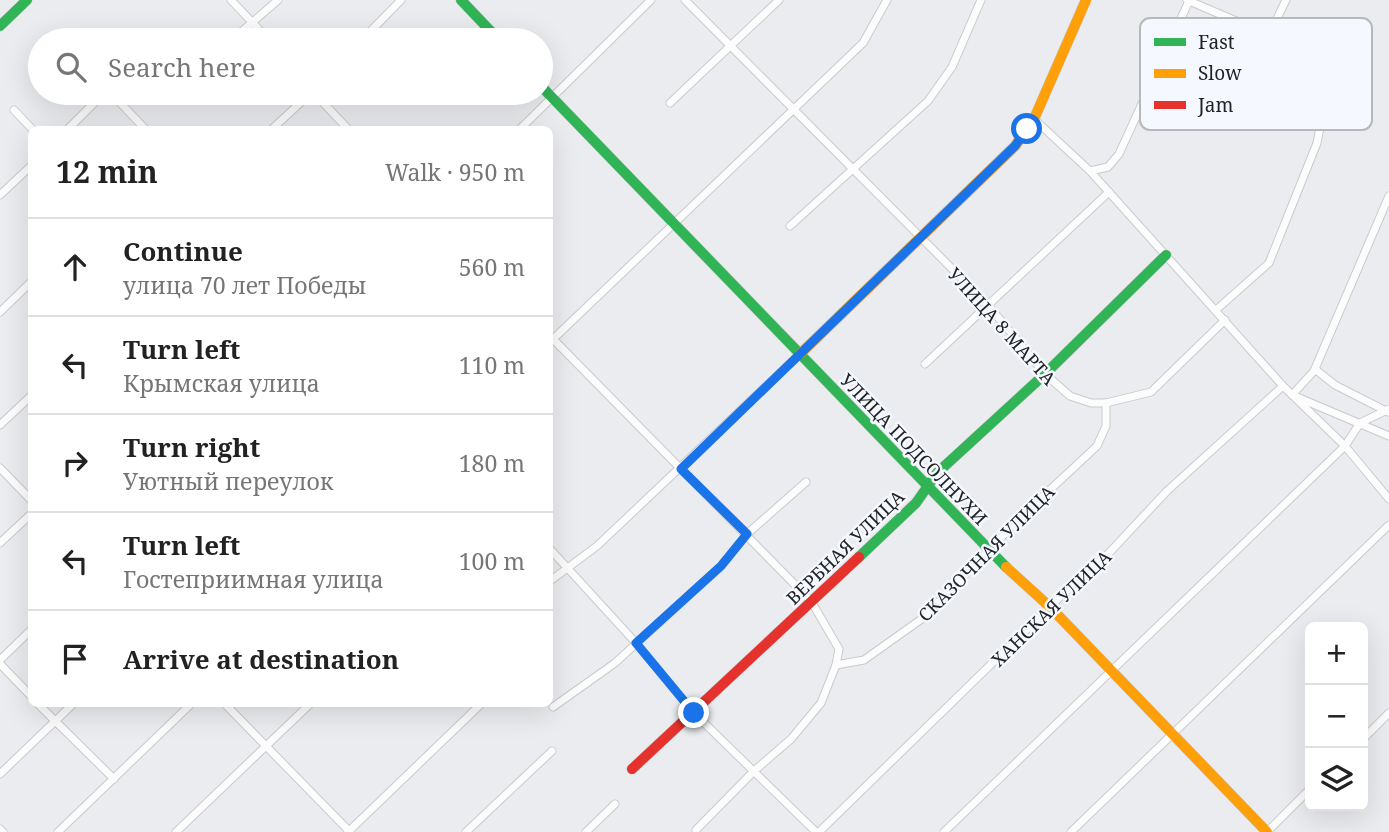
<!DOCTYPE html>
<html lang="en">
<head>
<meta charset="utf-8">
<style>
	:root { --surface:#fff; --page:#f6f6f6; --text:#222; --muted:#767676; --line:#e0e0e0 }
	body { margin:0; font-family:"Noto Serif",serif; background:var(--page); color:var(--text) }
	.controls { position:absolute; right:21px; bottom:21px; display:grid; overflow:hidden; border-radius:10px; box-shadow:0 7px 28px #0002 }
	.controls button { width:63px; height:63px; display:grid; place-items:center; padding:0; border:0; border-bottom:2px solid var(--line); background:var(--surface); color:var(--text); font:35px sans-serif }
	.stop { position:absolute; width:21px; height:21px; margin:-16px; border:5px solid #1a73e8; border-radius:50%; background:#fff }
	.stop.end { background:#1a73e8; border-color:#fff; box-shadow:0 2px 7px #0008 }
	.list { margin:0; padding:0; list-style:none }
	h2 { display:flex; justify-content:space-between; align-items:center; height:91px; margin:0; padding:0 28px; font-size:30px }
	h2 small { font-size:23px; font-weight:400; color:var(--muted) }
	.list li { display:grid; grid-template-columns:46px 1fr auto; gap:21px; align-items:center; box-sizing:border-box; height:98px; padding:0 28px; border-top:2px solid var(--line) }
	.list b { display:block; font-size:26px; white-space:nowrap }
	.list p { margin:0; font-size:23px; white-space:nowrap; color:var(--muted) }
	.list em { font-size:23px; font-style:normal; color:var(--muted) }
	.icon { flex:none; width:38px; height:38px; fill:none; stroke:currentColor; stroke-width:2; stroke-linecap:round; stroke-linejoin:round }
	.map { position:relative; flex:none; width:1389px; height:832px; overflow:hidden }
	.search { position:absolute; background:var(--surface); box-shadow:0 7px 28px #0002; left:28px; top:28px; width:525px; height:77px; display:flex; align-items:center; gap:18px; box-sizing:border-box; padding:0 24px; border-radius:38px; color:var(--muted); font-size:26px }
	.panel { position:absolute; background:var(--surface); box-shadow:0 7px 28px #0002; left:28px; top:126px; width:525px; height:581px; border-radius:10px }
	.map>svg:first-child { display:block }
	.lines { fill:none; stroke-linecap:round; stroke-linejoin:round }
	.street-casing { stroke:#c9cacd; stroke-width:9 }
	.fast-casing { stroke:#c9cacd; stroke-width:11 }
	.slow-casing { stroke:#c9cacd; stroke-width:11 }
	.jam-casing { stroke:#c9cacd; stroke-width:11 }
	.street { stroke:#fcfcfd; stroke-width:7 }
	.fast { stroke:#30b455; stroke-width:10 }
	.slow { stroke:#ff9f0a; stroke-width:10 }
	.jam { stroke:#e5322d; stroke-width:10 }
	.route { stroke:#1a73e8; stroke-width:9 }
	.labels { text-anchor:middle; dominant-baseline:central; stroke-width:5; stroke-linejoin:round; paint-order:stroke }
	.street-label { font-size:18px; fill:#212325; stroke:#f5f8fe }
	.key { fill:#f5f8fe; stroke:#b5b8bd; stroke-width:2 }
	.key-label { font-size:19px; fill:#212325 }
</style>
</head>
<body>
<div class="map">
<svg width="1389" height="832" viewBox="0 0 1389 832">
	<rect width="100%" height="100%" fill="#eaecef"/>
	<g class="lines">
		<!-- street casing -->
		<g class="street-casing">
			<g id="street">
				<path d="M231,0l38,40"/>
				<path d="M685,0l303,305 57,69 25,22 21,7h15l45,-11 74,-72"/>
				<path d="M1187,0l82,35 28,17 17,22 9,38 -6,31 -48,120 -53,47"/>
				<path d="M1269,35l17,-35"/>
				<path d="M232,40l46,-40"/>
				<path d="M362,40l39,-40"/>
				<path d="M111,93l35,37"/>
				<path d="M314,93l35,37"/>
				<path d="M670,103l109,-103"/>
				<path d="M14,110l19,20"/>
				<path d="M1034,119l56,52 193,215 62,60 44,53"/>
				<path d="M67,130l37,-37"/>
				<path d="M271,130l40,-37"/>
				<path d="M519,130l132,-130"/>
				<path d="M1090,171l18,-4 11,-13 70,-153"/>
				<path d="M0,195l32,-30"/>
				<path d="M1389,196l-75,175 -22,24 97,41"/>
				<path d="M790,226l138,-125 24,-34 29,-67"/>
				<path d="M0,312l32,-31"/>
				<path d="M550,336l261,265 28,48 -3,16 -15,38 -30,36 -37,32 -58,59"/>
				<path d="M550,342l313,-299 24,-43"/>
				<path d="M925,364l184,-172"/>
				<path d="M1315,369l20,16 53,27"/>
				<path d="M0,425l32,-30"/>
				<path d="M0,468l32,33"/>
				<path d="M0,543l32,-30"/>
				<path d="M550,549l86,94 58,70 122,119"/>
				<path d="M550,581l47,-35 203,-192"/>
				<path d="M0,660l32,-31"/>
				<path d="M0,664l32,33"/>
				<path d="M836,665l28,-5 59,-42 101,-104 73,-68 9,-20v-23"/>
				<path d="M38,704l76,75"/>
				<path d="M225,704l125,128"/>
				<path d="M553,707l62,-44 106,-97 26,-32 59,-52"/>
				<path d="M1363,739l26,-26"/>
				<path d="M0,774l73,-70"/>
				<path d="M0,829l3,3"/>
				<path d="M58,832l133,-128"/>
				<path d="M176,832l134,-128"/>
				<path d="M348,832l133,-128"/>
				<path d="M466,832l86,-81"/>
				<path d="M586,832l29,-28"/>
				<path d="M819,832l239,-233 51,-46 58,-62 116,-105"/>
				<path d="M944,832l401,-386 15,-23 29,-14"/>
				<path d="M1071,832l318,-307"/>
				<path d="M1267,832l43,-43"/>
			</g>
		</g>
		<!-- fast casing -->
		<g class="fast-casing">
			<g id="fast">
				<path d="M461,0l38,40"/>
				<path d="M0,26l27,-26"/>
				<path d="M541,86l465,481"/>
				<path d="M859,557l57,-54 21,-30 108,-99 121,-119"/>
			</g>
		</g>
		<!-- slow casing -->
		<g class="slow-casing">
			<g id="slow">
				<path d="M800,354l215,-208 19,-27 52,-119"/>
				<path d="M1006,567l44,40 217,225"/>
			</g>
		</g>
		<!-- jam casing -->
		<g class="jam-casing">
			<path id="jam" d="M632,769l227,-212"/>
		</g>
		<!-- street -->
		<use href="#street" class="street"/>
		<!-- fast -->
		<use href="#fast" class="fast"/>
		<!-- slow -->
		<use href="#slow" class="slow"/>
		<!-- jam -->
		<use href="#jam" class="jam"/>
	</g>
	<g class="lines">
		<!-- route -->
		<path class="route" d="M694,713l-58,-70 85,-77 26,-32 -66,-65 334,-323 12,-17"/>
	</g>
	<g class="labels">
		<!-- street labels -->
		<g class="street-label">
			<text transform="translate(1002 326) rotate(48)">УЛИЦА 8 МАРТА</text>
			<text transform="translate(914 449) rotate(46)">УЛИЦА ПОДСОЛНУХИ</text>
			<text transform="translate(845 547) rotate(-44)">ВЕРБНАЯ УЛИЦА</text>
			<text transform="translate(986 553) rotate(-45)">СКАЗОЧНАЯ УЛИЦА</text>
			<text transform="translate(1051 608) rotate(-44)">ХАНСКАЯ УЛИЦА</text>
		</g>
	</g>
	<!-- legend -->
	<rect x="1140" y="18" width="232" height="112" rx="10" class="key"/>
	<rect x="1154" y="38" width="32" height="8" fill="#30b455"/>
	<rect x="1154" y="69" width="32" height="9" fill="#ff9f0a"/>
	<rect x="1154" y="101" width="32" height="8" fill="#e5322d"/>
	<g class="key-label">
		<text x="1198" y="49">Fast</text>
		<text x="1198" y="80">Slow</text>
		<text x="1198" y="112">Jam</text>
	</g>
</svg>
<div class="controls">
<button>+</button>
<button>−</button>
<button><svg class="icon" aria-label="layers" viewBox="0 0 24 24"><path d="M12 4l9 5-9 5-9-5zM3 14l9 5 9-5"/></svg></button>
</div>
<div class="stop" style="left:1027px;top:129px"></div>
<div class="stop end" style="left:694px;top:713px"></div>
<div class="search"><svg class="icon" aria-label="search" viewBox="0 0 24 24"><circle cx="10" cy="10" r="6"/><path d="M15 15l6 6"/></svg>Search here</div>
<section class="panel">
<h2>12 min<small>Walk · 950 m</small></h2>
<ul class="list">
<li><svg class="icon" aria-label="ahead" viewBox="0 0 24 24"><path d="M12 20V5M6 11l6-6 6 6"/></svg><div><b>Continue</b><p>улица 70 лет Победы</p></div><em>560 m</em></li>
<li><svg class="icon" aria-label="left" viewBox="0 0 24 24"><path d="M17 20v-9H6M10 6l-5 5 5 5"/></svg><div><b>Turn left</b><p>Крымская улица</p></div><em>110 m</em></li>
<li><svg class="icon" aria-label="right" viewBox="0 0 24 24"><path d="M7 20v-9h11M14 6l5 5-5 5"/></svg><div><b>Turn right</b><p>Уютный переулок</p></div><em>180 m</em></li>
<li><svg class="icon" aria-label="left" viewBox="0 0 24 24"><path d="M17 20v-9H6M10 6l-5 5 5 5"/></svg><div><b>Turn left</b><p>Гостеприимная улица</p></div><em>100 m</em></li>
<li><svg class="icon" aria-label="arrive" viewBox="0 0 24 24"><path d="M6 21V4h12l-3 4 3 4H6"/></svg><div><b>Arrive at destination</b></div></li>
</ul>
</section>
</div>
</body>
</html>
